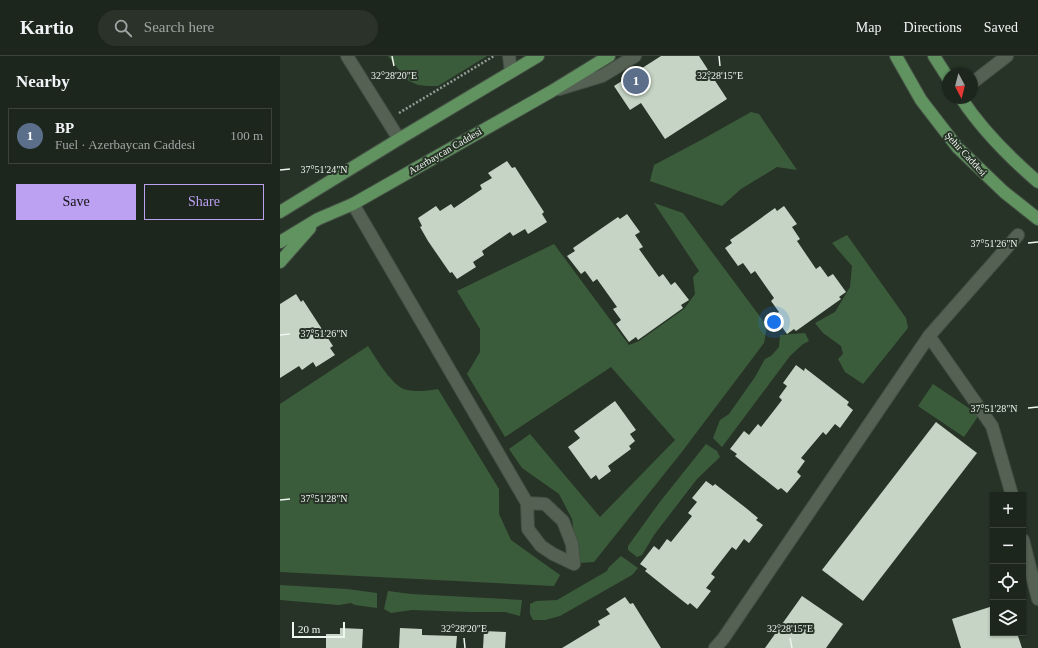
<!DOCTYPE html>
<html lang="en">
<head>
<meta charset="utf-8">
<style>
	:root { --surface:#1d261d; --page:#2a322a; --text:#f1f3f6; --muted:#a0a5a4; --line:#3b433b; --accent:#bca0f2 }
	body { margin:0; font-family:"Times New Roman",serif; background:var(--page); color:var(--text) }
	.controls { position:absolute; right:12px; bottom:12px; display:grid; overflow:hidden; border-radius:0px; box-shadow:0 1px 3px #0004 }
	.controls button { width:36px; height:36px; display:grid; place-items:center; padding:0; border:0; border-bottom:1px solid var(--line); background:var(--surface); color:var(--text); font:20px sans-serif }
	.compass { position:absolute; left:662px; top:12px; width:36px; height:36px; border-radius:50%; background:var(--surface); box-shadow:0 1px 3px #0004; rotate:173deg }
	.scale { position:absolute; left:12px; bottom:10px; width:53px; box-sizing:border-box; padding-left:4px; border:2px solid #eef6ee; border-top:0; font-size:11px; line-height:14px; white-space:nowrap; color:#eef6ee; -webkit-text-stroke:3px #273327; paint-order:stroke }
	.you { position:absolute; left:494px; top:266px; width:14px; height:14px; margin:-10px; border:3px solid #fff; border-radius:50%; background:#1a73e8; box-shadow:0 0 0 6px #1a73e833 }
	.badge { display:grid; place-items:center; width:26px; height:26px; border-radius:50%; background:var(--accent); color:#fff; font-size:13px; font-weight:700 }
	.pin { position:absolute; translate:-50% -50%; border:2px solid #fff; box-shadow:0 1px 4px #0006 }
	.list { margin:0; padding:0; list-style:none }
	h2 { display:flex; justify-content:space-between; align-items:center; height:52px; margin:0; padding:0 16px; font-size:17px }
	h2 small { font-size:13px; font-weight:400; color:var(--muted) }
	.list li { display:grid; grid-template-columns:26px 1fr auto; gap:12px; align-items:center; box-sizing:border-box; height:56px; margin:0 8px 8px; padding:0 8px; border:1px solid var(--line); border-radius:0px }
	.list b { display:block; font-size:15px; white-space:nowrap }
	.list p { margin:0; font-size:13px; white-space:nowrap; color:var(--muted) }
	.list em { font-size:13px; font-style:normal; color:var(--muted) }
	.actions { display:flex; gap:8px; padding:12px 16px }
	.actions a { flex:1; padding:9px 0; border:1px solid var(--accent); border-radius:0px; text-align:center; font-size:14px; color:var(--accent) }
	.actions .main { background:var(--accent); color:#111 }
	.icon { flex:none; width:22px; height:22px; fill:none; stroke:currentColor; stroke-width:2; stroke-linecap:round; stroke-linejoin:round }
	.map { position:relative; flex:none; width:758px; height:592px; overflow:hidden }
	header { display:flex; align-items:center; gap:24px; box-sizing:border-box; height:56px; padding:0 20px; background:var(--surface); border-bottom:1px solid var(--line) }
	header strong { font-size:19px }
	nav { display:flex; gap:22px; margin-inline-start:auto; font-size:14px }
	.search { width:280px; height:36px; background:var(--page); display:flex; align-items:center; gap:10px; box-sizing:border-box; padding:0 14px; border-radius:22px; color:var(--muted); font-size:15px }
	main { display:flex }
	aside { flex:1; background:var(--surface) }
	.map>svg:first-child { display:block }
	.green { fill:#3b5c3b }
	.building { fill:#c5d4c4 }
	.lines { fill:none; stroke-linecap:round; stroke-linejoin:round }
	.minor-casing { stroke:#455045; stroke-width:14 }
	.major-casing { stroke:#455045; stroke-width:14 }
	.path { stroke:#939d93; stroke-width:2.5; stroke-dasharray:2 2; stroke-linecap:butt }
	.minor { stroke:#546153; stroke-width:12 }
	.major { stroke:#619360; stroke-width:12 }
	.ticks { fill:none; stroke:#eef6ee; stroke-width:1.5 }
	.labels { text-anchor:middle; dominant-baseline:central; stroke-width:4; stroke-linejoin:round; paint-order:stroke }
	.street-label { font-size:10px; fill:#eef6ee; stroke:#273327 }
	.ticks-label { font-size:10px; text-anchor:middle; fill:#eef6ee; stroke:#273327; stroke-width:4; stroke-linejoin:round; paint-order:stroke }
</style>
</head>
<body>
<header>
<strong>Kartio</strong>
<div class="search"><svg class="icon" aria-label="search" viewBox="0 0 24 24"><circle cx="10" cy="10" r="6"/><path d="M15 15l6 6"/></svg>Search here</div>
<nav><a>Map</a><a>Directions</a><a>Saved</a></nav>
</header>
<main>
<aside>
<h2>Nearby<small></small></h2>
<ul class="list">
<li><span class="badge" style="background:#5c6f8a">1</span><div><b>BP</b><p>Fuel · Azerbaycan Caddesi</p></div><em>100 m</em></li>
</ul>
<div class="actions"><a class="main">Save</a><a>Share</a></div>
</aside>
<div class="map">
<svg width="758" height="592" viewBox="0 0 758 592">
	<rect width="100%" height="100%" fill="#273327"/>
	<!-- green -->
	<g class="green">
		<path d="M108,0h99l-49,30h-11l-9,-1 -11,-5z"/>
		<path d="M471,56l8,2 38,56 -20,-3 -36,22 -19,17 -72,-25 4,-16 49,-26z"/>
		<path d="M374,147l29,10 84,113 -3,17 -83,110 -87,109 -15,1 -7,-44 -13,-25 -37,-26 -13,-19 21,-15 70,83 75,-77 -64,-73 -106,70 -38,-63 13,-22v-23l-23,-38 97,-47 75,101 10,-4 45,-32 11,-15 -2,-17 6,-6z"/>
		<path d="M567,179l59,83 2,10 -45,56 -18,-12 -7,-13 5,-5 -2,-8 -18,-13 -8,-10 20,-11 15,-25 2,-21 -20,-23z"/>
		<path d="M525,277l4,8 -6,3 -13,12 -68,91 -9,-9 7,-18 9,-6 26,-37 10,-18 6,-3 8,-9 1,-12z"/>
		<path d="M88,290c8,12 25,42 39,44 10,2 21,1 31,-1l61,100v25l12,26 49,35 -6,11 -274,-14v-168z"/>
		<path d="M653,328l46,31 -15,22 -46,-31z"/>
		<path d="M426,388l11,7 3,6 -23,22 -43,56 -12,20 -5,2 -9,-7v-4l31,-43z"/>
		<path d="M341,500l17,12 -6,7 -72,41 -15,4h-12l-3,-6v-10l6,-3 21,-1 50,-29 2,-4z"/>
		<path d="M0,529l67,4 30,4v15l-22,-3 -4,-2 -12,2 -59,-5z"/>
		<path d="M108,535l23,3 111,6 -2,16 -15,-4h-35l-58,-2 -21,3 -7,-4z"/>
	</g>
	<!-- building -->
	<g class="building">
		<path d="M381,0h38l28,43 -62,40 -24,-36 -11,7 -16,-24z"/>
		<path d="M227,105l5,7 3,-1 29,45 -2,2 5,8 -19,12 -3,-5 -12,7 -3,-4 -28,19 2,4 -11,7 3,5 -19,12 -5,-7 -2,1 -22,-32 -8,-14 2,-1 -4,-8 18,-12 4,5 11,-7 3,4 28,-19 -2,-4 12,-7 -4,-5z"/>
		<path d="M504,150l13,18 -5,3 8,12 -3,2 19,28 4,-3 8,11 5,-3 13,18 -7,5 2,2 -45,32 -2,-2 -7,5 -13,-18 5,-4 -8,-11 3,-3 -19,-27 -4,3 -8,-11 -5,3 -13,-18 7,-5 -2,-3 13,-9 32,-23 2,3z"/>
		<path d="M347,158l13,18 -5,3 8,12 -4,2 20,28 4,-3 8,11 4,-3 14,18 -8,5 2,3 -45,32 -2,-3 -7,5 -13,-18 5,-4 -8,-11 4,-2 -20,-28 -4,3 -8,-11 -4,3 -14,-18 8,-5 -2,-3 45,-31 2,2z"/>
		<path d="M16,238l5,8 2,-2 30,46 -3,2 5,7 -19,12 -3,-5 -11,8 -3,-4 -19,12v-74z"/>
		<path d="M516,309l8,6 1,-3 44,34 -2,3 6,5 -13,18 -5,-4 -9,11 -3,-3 -22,26 4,3 -8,11 4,4 -14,17 -6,-5 -3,2 -43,-34 2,-2 -7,-5 14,-18 5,4 9,-11 3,3 11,-14 10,-13 -3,-3 8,-11 -4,-3z"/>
		<path d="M335,345l21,29 -6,4 5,7 -6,5 2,3 -23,17 3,5 -12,9 -3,-5 -5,4 -23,-32 12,-9 -6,-7z"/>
		<path d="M656,366l41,31 -114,148 -41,-31z"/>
		<path d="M426,425l7,5 2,-2 31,24 12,10 -2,2 7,5 -14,18 -5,-4 -8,11 -4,-3 -21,27 4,3 -9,11 5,3 -14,18 -7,-6 -2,2 -23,-18 -20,-16 2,-2 -7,-5 14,-18 5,4 8,-11 4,3 21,-26 -4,-3 9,-11 -5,-4z"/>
		<path d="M522,540l41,28 -17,24h-61z"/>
		<path d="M345,541l5,7 3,-1 28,45h-99l38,-23 -2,-4 12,-7 -4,-5z"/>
		<path d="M713,550v27h24l5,15h-61l-9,-29z"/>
		<path d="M60,572l23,1 -1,19h-36v-14h14z"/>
		<path d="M120,572l22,1v6l35,1 -1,12h-57z"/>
		<path d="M204,575l22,1 -1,16h-22z"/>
	</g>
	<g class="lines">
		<!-- minor casing -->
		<g class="minor-casing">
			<g id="minor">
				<path d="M67,0l52,83"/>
				<path d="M229,0l2,16"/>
				<path d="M692,27l35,-27"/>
				<path d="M279,33l43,-13 33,-20"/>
				<path d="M73,148l174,299 1,26 13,17 12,8 21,10 -2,-20 -9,-23 -18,-17 -18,-1"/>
				<path d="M649,280l63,90 20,69"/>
				<path d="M743,484l15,59"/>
				<path d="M435,592l8,-9 206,-303 89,-101"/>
			</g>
		</g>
		<!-- major casing -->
		<g class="major-casing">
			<g id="major">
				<path d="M616,0l25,44 37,48 46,44 34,27"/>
				<path d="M654,0l14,22"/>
				<path d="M681,42c21,32 48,59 77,84"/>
				<path d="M0,156l119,-73 139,-83"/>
				<path d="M0,186l38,-23 35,-15 199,-113 57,-35"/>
				<path d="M0,206l30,-34"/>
			</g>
		</g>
		<!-- path -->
		<path class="path" d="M119,57l95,-57"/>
		<!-- minor -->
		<use href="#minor" class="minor"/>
		<!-- major -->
		<use href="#major" class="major"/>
	</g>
	<!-- ticks -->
	<path class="ticks" d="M112,0l2,10M439,0l1,10M0,114l10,-1M748,187l10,-1M0,279l10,-1M748,352l10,-1M0,444l10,-1M184,582l1,10M510,582l2,10"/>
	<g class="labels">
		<!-- street labels -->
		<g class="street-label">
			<text transform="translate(165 95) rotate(-30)">Azerbaycan Caddesi</text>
			<text transform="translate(686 98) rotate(47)">Şehir Caddesi</text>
		</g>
	</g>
	<g class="ticks-label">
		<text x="114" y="23">32°28'20"E</text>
		<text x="440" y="23">32°28'15"E</text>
		<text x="44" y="117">37°51'24"N</text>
		<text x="714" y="191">37°51'26"N</text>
		<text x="44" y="281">37°51'26"N</text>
		<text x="714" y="356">37°51'28"N</text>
		<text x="44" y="446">37°51'28"N</text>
		<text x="184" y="576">32°28'20"E</text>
		<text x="510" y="576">32°28'15"E</text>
	</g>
</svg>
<div class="controls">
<button>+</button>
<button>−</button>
<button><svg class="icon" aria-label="locate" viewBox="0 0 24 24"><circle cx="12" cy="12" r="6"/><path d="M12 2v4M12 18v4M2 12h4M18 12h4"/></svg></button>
<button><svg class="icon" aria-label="layers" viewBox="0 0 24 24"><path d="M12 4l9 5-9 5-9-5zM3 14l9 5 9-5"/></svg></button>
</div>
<svg class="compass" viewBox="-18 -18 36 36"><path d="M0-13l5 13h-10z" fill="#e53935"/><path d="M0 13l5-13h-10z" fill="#a0a5a4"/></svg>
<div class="scale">20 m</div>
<div class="you"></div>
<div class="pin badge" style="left:356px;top:25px;background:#5c6f8a">1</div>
</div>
</main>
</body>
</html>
